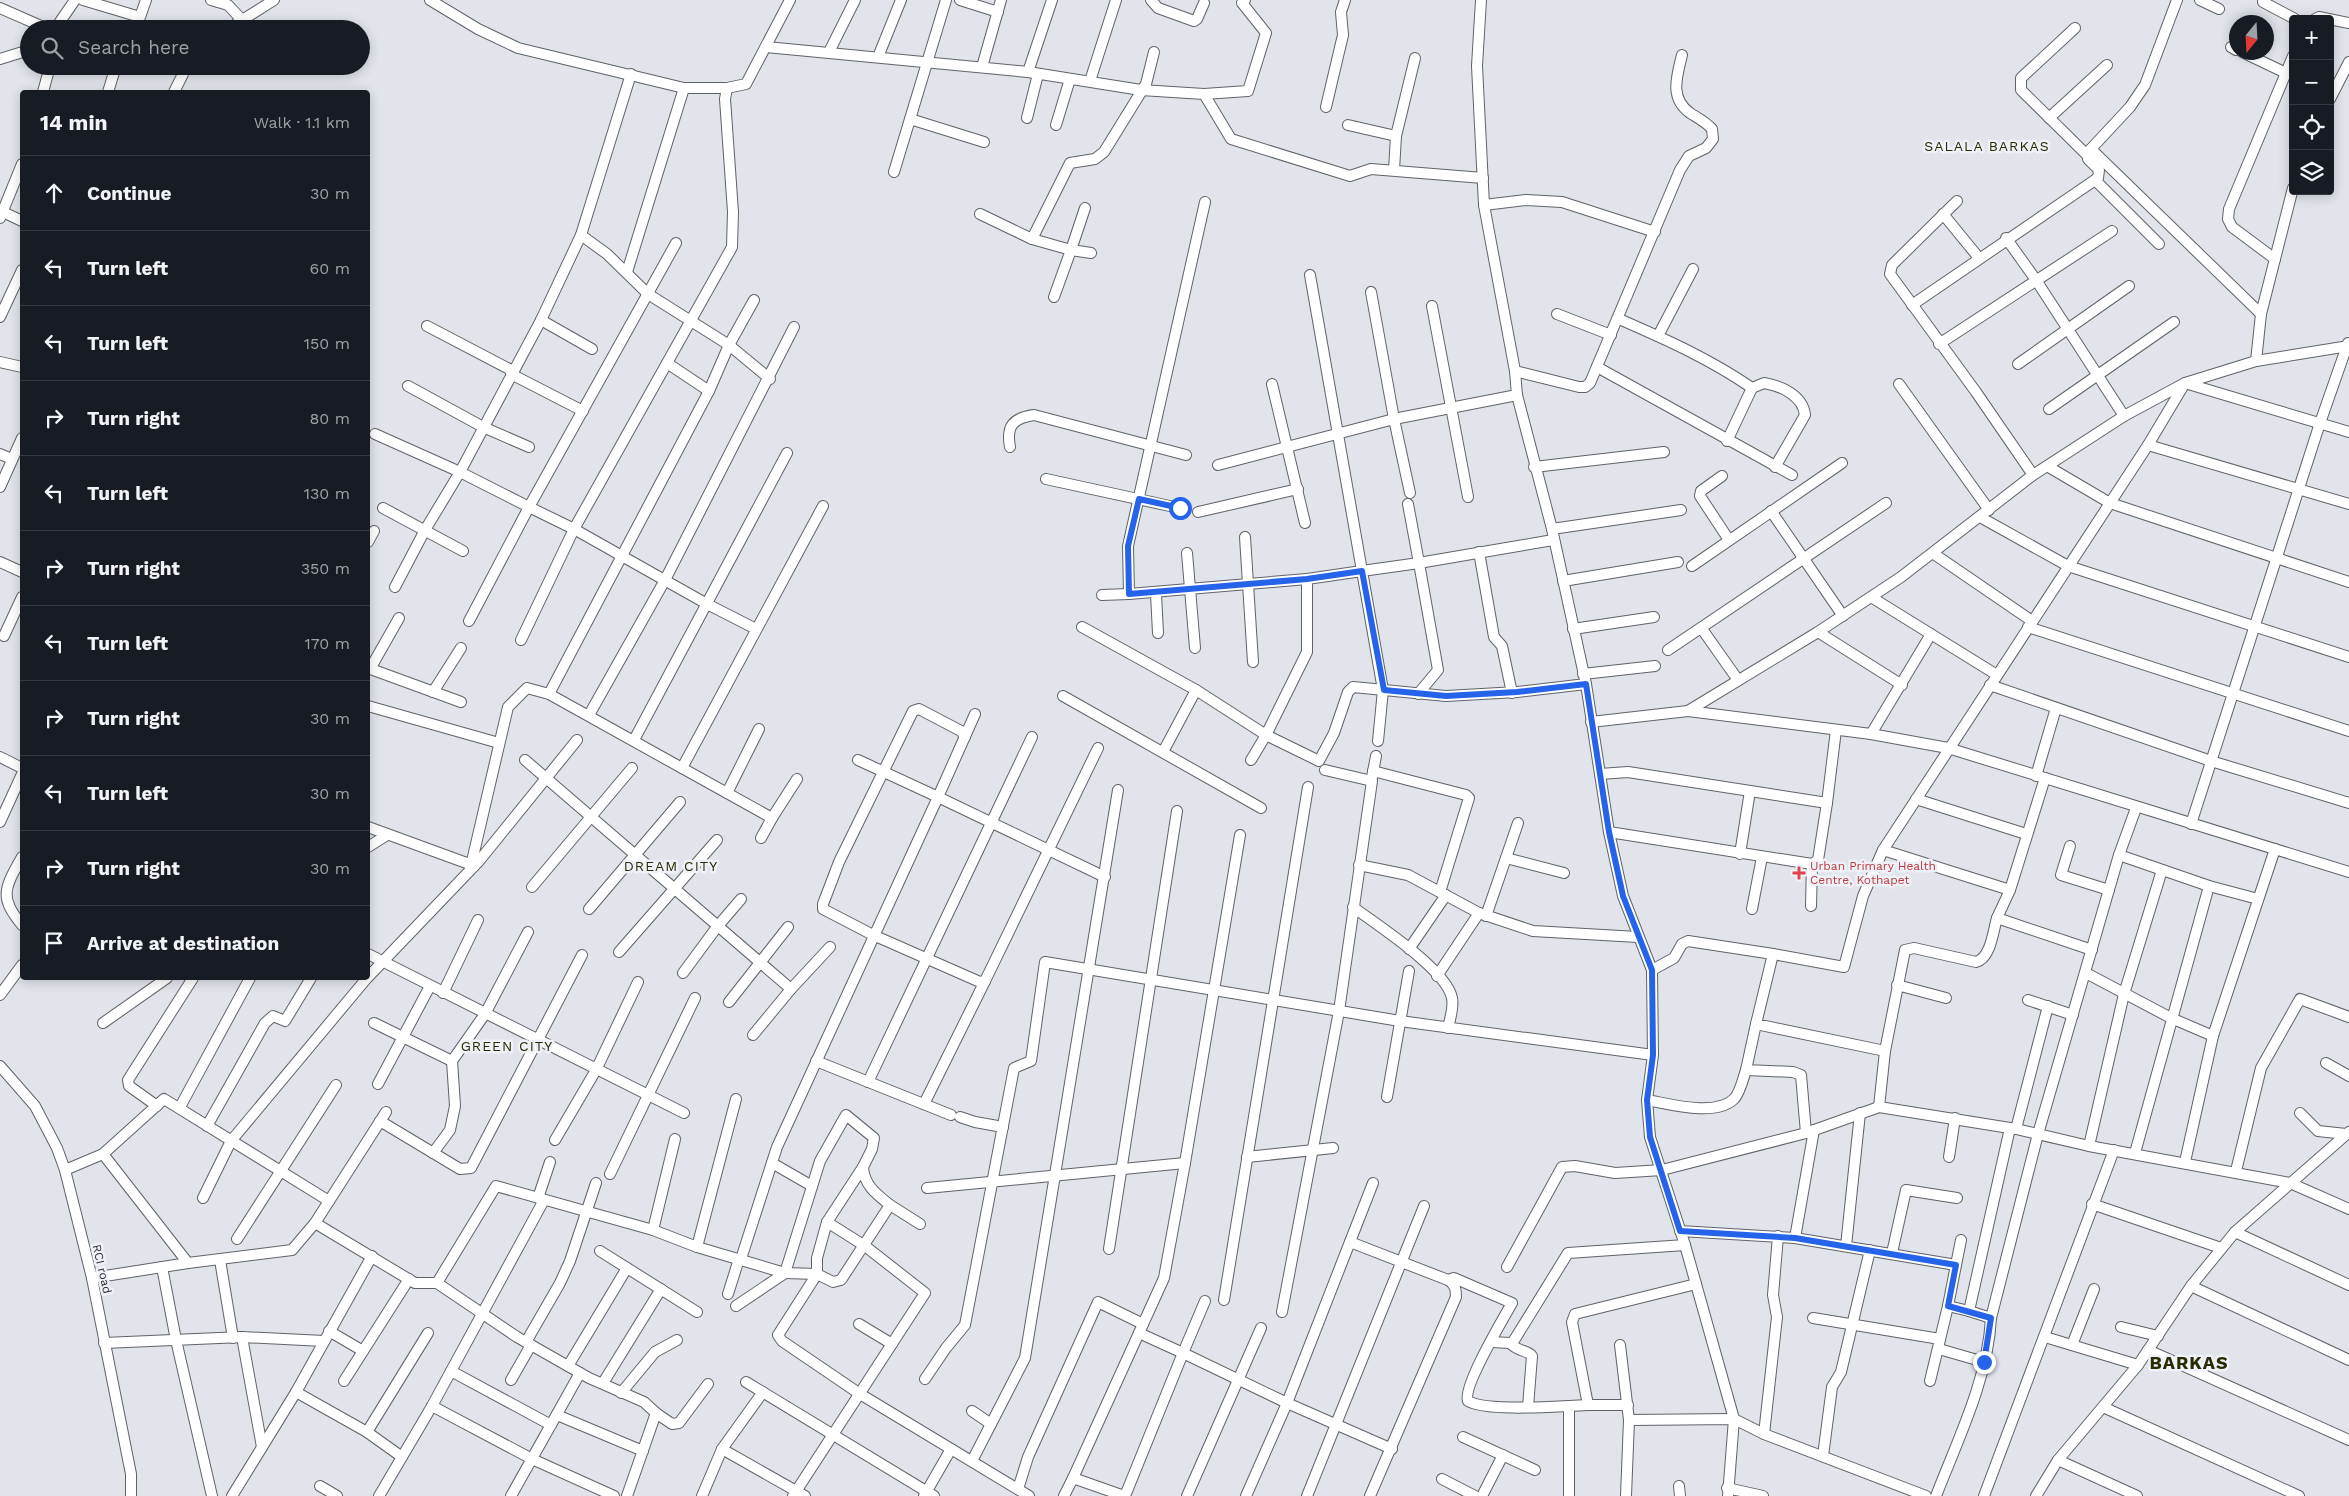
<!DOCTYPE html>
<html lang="en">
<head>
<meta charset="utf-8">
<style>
	:root { --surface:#171b24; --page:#20242c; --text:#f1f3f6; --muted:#9ea1a6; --line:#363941 }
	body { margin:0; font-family:"Work Sans",sans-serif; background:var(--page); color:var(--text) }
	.controls { position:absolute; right:15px; top:15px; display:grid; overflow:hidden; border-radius:5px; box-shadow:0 2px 12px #0003 }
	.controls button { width:45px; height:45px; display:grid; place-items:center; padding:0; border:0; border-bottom:1px solid var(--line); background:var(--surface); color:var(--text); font:25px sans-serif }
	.compass { position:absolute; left:2229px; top:15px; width:45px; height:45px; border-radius:50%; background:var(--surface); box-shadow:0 2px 12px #0003; rotate:198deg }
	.stop { position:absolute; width:15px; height:15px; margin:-11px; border:4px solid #2563eb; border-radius:50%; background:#fff }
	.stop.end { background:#2563eb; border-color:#fff; box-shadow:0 1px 5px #0008 }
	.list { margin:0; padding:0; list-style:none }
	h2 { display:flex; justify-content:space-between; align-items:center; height:65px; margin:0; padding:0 20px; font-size:21px }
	h2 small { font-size:16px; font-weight:400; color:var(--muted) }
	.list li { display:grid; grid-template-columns:32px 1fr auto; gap:15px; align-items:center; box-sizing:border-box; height:75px; padding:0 20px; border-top:1px solid var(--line) }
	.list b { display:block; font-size:19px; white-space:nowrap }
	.list em { font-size:16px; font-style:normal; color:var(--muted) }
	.icon { flex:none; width:28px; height:28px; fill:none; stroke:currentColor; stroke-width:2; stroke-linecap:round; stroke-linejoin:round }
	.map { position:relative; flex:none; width:2349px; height:1496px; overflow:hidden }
	.search { position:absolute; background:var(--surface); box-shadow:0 2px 12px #0003; left:20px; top:20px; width:350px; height:55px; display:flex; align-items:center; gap:12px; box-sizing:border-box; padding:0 18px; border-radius:28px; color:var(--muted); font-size:19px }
	.panel { position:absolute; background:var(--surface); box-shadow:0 2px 12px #0003; left:20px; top:90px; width:350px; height:890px; border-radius:5px }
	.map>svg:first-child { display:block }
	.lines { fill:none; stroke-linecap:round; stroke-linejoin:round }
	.minor-casing { stroke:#5f6368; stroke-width:12 }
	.minor { stroke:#fff; stroke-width:10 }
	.route { stroke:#2563eb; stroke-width:6 }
	.health-dot { fill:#e0444e; stroke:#eef2f8; stroke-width:2 }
	.labels { text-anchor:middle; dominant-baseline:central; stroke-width:5; stroke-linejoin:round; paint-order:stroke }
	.health-label { font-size:12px; fill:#be3a42; stroke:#eef2f8; text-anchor:start }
	.street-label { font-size:12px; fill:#303134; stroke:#eef2f8 }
	.neighbourhood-label { font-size:14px; letter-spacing:1px; fill:#2b2b01; stroke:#eef2f8 }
	.district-label { font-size:18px; font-weight:bold; letter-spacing:1px; fill:#2b2b01; stroke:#eef2f8 }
</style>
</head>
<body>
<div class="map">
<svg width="2349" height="1496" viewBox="0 0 2349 1496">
	<rect width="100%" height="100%" fill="#e1e4eb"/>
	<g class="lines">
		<!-- minor casing -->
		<g class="minor-casing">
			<g id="minor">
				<path d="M83,0l57,17 6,-17"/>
				<path d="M211,0l17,5 14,15"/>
				<path d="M430,0l48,29 40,19 166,40h43l19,-4 44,-84"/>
				<path d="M960,0l38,12"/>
				<path d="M1151,0l7,8 36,13 3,-2 7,-16"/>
				<path d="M1481,0l-4,66 7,139 31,166 2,24 35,134 34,155 23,148 14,64 29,74 1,85 -6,45 3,37 35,108 49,174 30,15 162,62"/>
				<path d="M2200,0l19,9"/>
				<path d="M2263,2l32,17"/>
				<path d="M0,8l48,21"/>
				<path d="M2315,19l4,-2 30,6"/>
				<path d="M2075,28l-54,50v12l66,65"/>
				<path d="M55,29l20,-29"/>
				<path d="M228,29l46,-29"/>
				<path d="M766,47l262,25 113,18 63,4 44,-3 18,-58 -24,-30 3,-3"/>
				<path d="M2231,47l5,3"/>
				<path d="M829,52l26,-52"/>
				<path d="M2242,52l44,21"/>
				<path d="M878,57l23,-57"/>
				<path d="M0,59l29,-9"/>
				<path d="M982,67l19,-67"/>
				<path d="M1028,72l24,-72"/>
				<path d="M1090,81l26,-81"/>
				<path d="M727,88l-2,11 8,113 -1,35 -158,282 133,75 49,25"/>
				<path d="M43,92l7,-26"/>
				<path d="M108,92l8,-26"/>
				<path d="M174,92l9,-18"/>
				<path d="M1204,94l27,45 119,37 21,-7 112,9"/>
				<path d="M2330,99l19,-37"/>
				<path d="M1326,107l17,-72 -2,-23 4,-12"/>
				<path d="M1027,118l11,-44"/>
				<path d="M2049,118l58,-53"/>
				<path d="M910,119l74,23"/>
				<path d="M1056,125l14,-46"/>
				<path d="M1348,125l48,11 19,-78"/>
				<path d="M2091,149l170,165"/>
				<path d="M1394,170l2,-34"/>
				<path d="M894,172l52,-172"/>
				<path d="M2095,180l64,64"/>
				<path d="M1957,201l-65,64 -2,9 86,118 57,83"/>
				<path d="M1205,202l-77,344 1,48 178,-15"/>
				<path d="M1484,205l42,-5 36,2 93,30"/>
				<path d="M1085,208l-14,42 20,3"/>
				<path d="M3,212l19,9"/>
				<path d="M980,214l52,25 39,11 -17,47"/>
				<path d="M1943,214l36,44"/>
				<path d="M0,218l22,-54"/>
				<path d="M581,235l26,19 41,40 81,51 41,34"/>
				<path d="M2006,238l30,42 88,136"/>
				<path d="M1032,239l38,-76 25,-4 9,-7 42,-68 8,-32"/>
				<path d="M2275,259l-43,-32 -4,-8 1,-10 64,-153"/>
				<path d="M627,272l57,-184"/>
				<path d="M1371,292l23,127 16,74"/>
				<path d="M1912,305l186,-127 1,-8 -11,-11 1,-8 41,-44 15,-22 32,-85"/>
				<path d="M1432,306l36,191"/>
				<path d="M1557,314l54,21"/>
				<path d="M0,317l22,-47"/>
				<path d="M1619,319c46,20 91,40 133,69"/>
				<path d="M541,320l51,29"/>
				<path d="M427,326l86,45"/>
				<path d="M1658,336l35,-67"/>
				<path d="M1939,344l173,-113"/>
				<path d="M2256,361l5,-47 32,-126"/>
				<path d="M0,362l22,5"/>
				<path d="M667,363l42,28"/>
				<path d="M2018,364l111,-78"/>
				<path d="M1597,367l195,108"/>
				<path d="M1515,371l64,16h6l5,-4 90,-213 9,-14 17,-8 7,-9 -1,-10c-6,-7 -14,-11 -22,-16 -21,-15 -13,-37 -8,-58"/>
				<path d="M511,374l72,37"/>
				<path d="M1272,384l33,139"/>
				<path d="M1899,384l90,126"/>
				<path d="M408,386l75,41 46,20"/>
				<path d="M2049,409l125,-87"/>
				<path d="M375,434l85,38 69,35 147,-264"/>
				<path d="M1727,441l25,-53 12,-5c18,3 39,13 41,32l-30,52"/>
				<path d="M2148,445l201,59"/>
				<path d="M1010,447c-4,-21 3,-29 24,-32l152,40"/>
				<path d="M0,454l12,5"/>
				<path d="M1218,465l176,-46 123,-24"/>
				<path d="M2047,466l63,37 239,79"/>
				<path d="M1534,467l130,-15"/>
				<path d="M1722,476l-21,15 -1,5 29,44"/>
				<path d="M1046,479l133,29"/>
				<path d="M0,487l22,-49"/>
				<path d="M383,508l80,43"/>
				<path d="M1771,511l72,105"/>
				<path d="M1198,512l100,-23"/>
				<path d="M1980,517l88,49 281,91"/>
				<path d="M1552,529l129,-19"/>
				<path d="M1245,537l8,125"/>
				<path d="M368,542l6,-11"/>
				<path d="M1479,552l15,85 8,9 10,47"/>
				<path d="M1187,553l8,95"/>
				<path d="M1934,554l98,67"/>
				<path d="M0,562l22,10"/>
				<path d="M1692,566l150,-103"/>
				<path d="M1563,581l115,-19"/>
				<path d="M395,587l30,-57 35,-58 81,-152 40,-85 50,-161"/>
				<path d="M1156,594l2,39"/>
				<path d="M1102,595l27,-1"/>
				<path d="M1871,597l126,78"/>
				<path d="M469,621l60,-114 45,22 -53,111"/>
				<path d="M1082,627l114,63 70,45 53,26 15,-28 14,-41 5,-5 93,9 71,-4 69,-8"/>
				<path d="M2028,627l321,104"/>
				<path d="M1573,629l81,-12"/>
				<path d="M1702,629l36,51"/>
				<path d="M1818,632l84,53"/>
				<path d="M4,636l18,-39"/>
				<path d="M1668,650l218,-147"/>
				<path d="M368,668l93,34"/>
				<path d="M370,669l29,-51"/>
				<path d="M1583,674l72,-8"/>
				<path d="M1990,685l221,76 138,42"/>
				<path d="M433,692l28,-44"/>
				<path d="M549,694l160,-303 20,-46 25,-45"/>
				<path d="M1418,694l20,-24 -19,-107 134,-23"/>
				<path d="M1063,696l198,112"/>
				<path d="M368,706l131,37"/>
				<path d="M1688,711l130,-79 83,-55 132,-102 91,-59 61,-33 71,-22 93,-15"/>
				<path d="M589,715l76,-135 129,-253"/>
				<path d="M1591,722l97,-11 183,23 77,14 401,124"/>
				<path d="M1871,734l60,-100"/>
				<path d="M965,737l-4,-6 -42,-22 -6,2 -74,151 -16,42v5l50,26 107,47 5,-1 113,-233"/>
				<path d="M634,740l153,-287"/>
				<path d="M1378,741l5,-51 -21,-119 57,-8 -11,-59"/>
				<path d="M1163,752l33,-62"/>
				<path d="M0,757l22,11"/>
				<path d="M525,760l266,229"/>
				<path d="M858,760l80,37 37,-83"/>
				<path d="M1251,760l15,-25 41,-83v-73l55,-8 -52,-296"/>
				<path d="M1373,771l93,24 3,3 -29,94"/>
				<path d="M1600,774l28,-2 199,31 9,-73"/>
				<path d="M2036,776l20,-68"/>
				<path d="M1372,777l4,-21"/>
				<path d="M2045,778l-35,112 -13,28 95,32"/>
				<path d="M797,779l-25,39 -90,-50 141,-262"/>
				<path d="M727,793l32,-64"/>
				<path d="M1916,799l110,35"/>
				<path d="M0,822l22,-48"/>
				<path d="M2191,824l129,-401 28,-80"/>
				<path d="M368,827l104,38"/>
				<path d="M1609,832l203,32 6,-4 9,-57"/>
				<path d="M761,838l11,-20"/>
				<path d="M2070,846l-9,29 48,15"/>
				<path d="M368,847l19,-12"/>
				<path d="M1883,850l127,40"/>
				<path d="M1740,854l10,-63"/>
				<path d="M2119,855l90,31 49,13"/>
				<path d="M22,857c-19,33 -22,41 0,68"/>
				<path d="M1506,858l58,15"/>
				<path d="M1359,865l49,10 71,38 54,18 105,6"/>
				<path d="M474,866l-2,-5 36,-154 19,-19 22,6 133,74"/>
				<path d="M532,887l100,-119"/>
				<path d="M1811,906l1,-42"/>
				<path d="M1353,907c24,18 93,62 99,91 2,9 -2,21 -4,30"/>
				<path d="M589,909l91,-107"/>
				<path d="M1752,909l10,-52"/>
				<path d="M1486,916l32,-93"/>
				<path d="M1997,918c-4,13 -6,40 -21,44l-62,-14 -9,2 -20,101 -129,-27 17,-70 71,13 19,-71 20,-46 265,-405 37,-62 164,49"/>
				<path d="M1409,949l37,-54"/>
				<path d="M619,952l98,-112"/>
				<path d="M368,954l316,159"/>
				<path d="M1652,970l22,-12 8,-14 6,-3 85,13"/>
				<path d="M683,973l34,-46 24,-28"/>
				<path d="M2086,973l85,45 42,18"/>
				<path d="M1437,976l42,-63"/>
				<path d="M368,977l111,-116 98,-121"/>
				<path d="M1897,985l49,13"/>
				<path d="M443,993l35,-73"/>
				<path d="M0,995l22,-30"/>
				<path d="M2028,1000l45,15"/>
				<path d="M729,1002l59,-75"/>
				<path d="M103,1023l64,-45"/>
				<path d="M374,1023l78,38"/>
				<path d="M1756,1024l-10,46 47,2 8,3 5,58"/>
				<path d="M753,1035l38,-46 39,-42"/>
				<path d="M816,1061l135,54"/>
				<path d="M2326,1063l23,13"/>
				<path d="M0,1066l35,40 22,42 8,22 27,108 39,196v22"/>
				<path d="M868,1082l164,-345"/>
				<path d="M378,1084l52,-98"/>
				<path d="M1387,1097l22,-126"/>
				<path d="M1647,1100c23,4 68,17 87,-1 6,-6 9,-20 12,-29"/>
				<path d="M924,1104l61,-123"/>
				<path d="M157,1106l-28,-20 -1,-6 65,-102"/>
				<path d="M180,1107l70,-129"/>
				<path d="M1879,1107l6,-56"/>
				<path d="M2300,1113l18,18 28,3"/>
				<path d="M960,1117l15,5 28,5"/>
				<path d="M380,1121l80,48 11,-1 111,-213"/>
				<path d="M207,1126l58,-103 8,-7 12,5 26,-43"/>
				<path d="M2010,1128l-41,183 22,7 47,-184 81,-279 17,-47"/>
				<path d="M2016,1129l32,-123"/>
				<path d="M555,1140l41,-70 42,-88"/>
				<path d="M2089,1146l35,-152 38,-124"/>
				<path d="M433,1153l17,-23 5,-24 -3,-45 33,-47 43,-82"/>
				<path d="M2135,1153l74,-267"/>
				<path d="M1247,1157l86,-9"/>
				<path d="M1949,1157l6,-39"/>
				<path d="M2185,1162l28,-126 62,-187"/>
				<path d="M772,1163l40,23"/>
				<path d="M65,1170l38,-16"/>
				<path d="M2236,1171l25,-103 39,-69 49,18"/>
				<path d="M610,1174l85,-176"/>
				<path d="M927,1188l258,-25"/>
				<path d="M203,1198l28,-57 136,-163"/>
				<path d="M538,1198l12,-36"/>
				<path d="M2092,1204l129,44"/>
				<path d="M890,1205l30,19"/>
				<path d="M315,1223l100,60h22l80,54 72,41 55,24 12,11"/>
				<path d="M653,1230l22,-91"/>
				<path d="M1680,1231l115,7 161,27 5,-25"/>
				<path d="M2235,1232l114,53"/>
				<path d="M1795,1238l19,-108"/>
				<path d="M237,1239l99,-154"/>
				<path d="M1350,1242l98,38c7,4 8,9 8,17l-86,199"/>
				<path d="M1846,1246l14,-133"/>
				<path d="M697,1247l39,-148"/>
				<path d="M1109,1249l68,-438"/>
				<path d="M600,1251l97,61"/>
				<path d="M1892,1253l14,-63 51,8"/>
				<path d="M741,1259l36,-112 161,-350 167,80"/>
				<path d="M220,1260l13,78"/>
				<path d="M188,1263l104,-13 23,-27 71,-111"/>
				<path d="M1956,1265l-8,41 21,5"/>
				<path d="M162,1267l14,73 36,156"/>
				<path d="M1507,1267l55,-100 13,-1 40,7 47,-3 144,-37 73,-26 137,22 73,17 201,37 59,26"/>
				<path d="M92,1278l96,-15 -85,-109 61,-55 165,102"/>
				<path d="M1448,1280l6,-2 58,25c-9,16 -50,85 -44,98 16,10 80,6 101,5"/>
				<path d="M437,1283l59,-97 157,44 44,17 88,26 32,1 16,8 8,-2 49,-75c-14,-11 -26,-20 -27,-38l-36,55 -10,36v16l-39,61 4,6 78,53 169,102"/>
				<path d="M2191,1286l158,74"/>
				<path d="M728,1294l11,-35"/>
				<path d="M1224,1300l84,-513"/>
				<path d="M736,1306l49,-33 35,-112 26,-46 28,23 -2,11 -9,18"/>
				<path d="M1282,1312l57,-301 33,-230 -47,-11"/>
				<path d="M1813,1318l127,21"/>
				<path d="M859,1324l33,20"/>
				<path d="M2121,1327l37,9"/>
				<path d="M329,1331l34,20"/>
				<path d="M1139,1333l44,20 22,-52"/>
				<path d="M242,1337l20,110"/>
				<path d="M2045,1337l93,28"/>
				<path d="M526,1342l34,-59 10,-22 26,-78"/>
				<path d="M1492,1342l18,1 3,-1 55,-89 117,-8"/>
				<path d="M104,1343l138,-6 82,4"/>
				<path d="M1510,1343c8,9 18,7 22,13l-4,51"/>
				<path d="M1620,1345l9,75 105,-1 -6,77"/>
				<path d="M2072,1345l22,-56"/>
				<path d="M1939,1349l45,13"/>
				<path d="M2148,1350l201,90"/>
				<path d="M568,1366l59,-98"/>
				<path d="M451,1371l100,54"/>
				<path d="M925,1379l21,-31 19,-23 49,-257 17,-7 14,-99 355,59 253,34"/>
				<path d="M511,1380l20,-35"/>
				<path d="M344,1381l65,-102"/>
				<path d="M1930,1381l18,-75"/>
				<path d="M746,1382l188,114"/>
				<path d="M603,1383l58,-94"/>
				<path d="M296,1392l71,40 35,25"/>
				<path d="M621,1393l34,-41 22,-12"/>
				<path d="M1628,1405h-40l-16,-83 3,-8 121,-30"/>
				<path d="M432,1406l100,53 82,37"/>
				<path d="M2103,1407l196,89"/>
				<path d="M972,1411l19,13"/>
				<path d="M557,1415l86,36"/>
				<path d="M367,1432l61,-99"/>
				<path d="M1764,1434l13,-117 -4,-22 5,-59"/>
				<path d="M1463,1437l72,33"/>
				<path d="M722,1449l83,47"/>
				<path d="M1823,1456l9,-69 9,-15 29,-122"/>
				<path d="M2058,1460l79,36"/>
				<path d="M972,1461l53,-103 93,-568"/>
				<path d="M1073,1478l91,-200 21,-115 55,-328"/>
				<path d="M1442,1479l33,17"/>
				<path d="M320,1486l17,10"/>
				<path d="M1679,1486l1,10"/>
				<path d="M1727,1488l36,8"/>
				<path d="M1018,1489l10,-32 70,-155 45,22"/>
				<path d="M232,1496l64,-104 76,-136"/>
				<path d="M379,1496l53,-90 112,-206"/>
				<path d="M511,1496l69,-123"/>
				<path d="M627,1496l29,-83 16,11 7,-1 29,-39"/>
				<path d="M702,1496l20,-47 41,-57"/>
				<path d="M793,1496l132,-203 -60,-47 -38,-24"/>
				<path d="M924,1496l27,-47"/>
				<path d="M1064,1496l9,-18 51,18"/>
				<path d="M1125,1496l58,-143 104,50 86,-220"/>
				<path d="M1187,1496l74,-168"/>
				<path d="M1246,1496l41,-93 105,46"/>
				<path d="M1307,1496l117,-290"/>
				<path d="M1482,1496l21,-41"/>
				<path d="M1569,1496v-90l19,-1"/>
				<path d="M1626,1496l3,-76"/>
				<path d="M1936,1496c22,-57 52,-117 55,-178"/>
				<path d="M1984,1496l130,-346"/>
				<path d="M2036,1496l22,-36 80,-95 53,-79 44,-54 114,-100"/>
			</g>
		</g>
		<!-- minor -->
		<use href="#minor" class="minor"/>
	</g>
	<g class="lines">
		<!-- route -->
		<path class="route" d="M1180,508l-41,-9 -11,47 1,48 178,-15 55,-8 22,119 62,6 71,-4 69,-8 23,148 14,64 29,74 1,85 -6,45 3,37 30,94 115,7 161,27 -8,41 43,12 -7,44"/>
	</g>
	<!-- markers -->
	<path class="health-dot" d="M1796.5 865.5h5v5h5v5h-5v5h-5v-5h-5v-5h5z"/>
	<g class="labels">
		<!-- health labels -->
		<g class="health-label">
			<text x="1810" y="866">Urban Primary Health<tspan x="1810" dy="14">Centre, Kothapet</tspan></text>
		</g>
		<!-- street labels -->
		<g class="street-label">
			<text transform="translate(102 1269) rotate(77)">RCI road</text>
		</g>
		<!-- neighbourhood labels -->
		<g class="neighbourhood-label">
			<text x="1987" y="146">SALALA BARKAS</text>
			<text x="671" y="866">DREAM CITY</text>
			<text x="507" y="1046">GREEN CITY</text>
		</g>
		<!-- district labels -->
		<g class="district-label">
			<text x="2189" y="1362">BARKAS</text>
		</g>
	</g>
</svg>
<div class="controls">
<button>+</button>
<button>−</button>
<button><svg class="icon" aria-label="locate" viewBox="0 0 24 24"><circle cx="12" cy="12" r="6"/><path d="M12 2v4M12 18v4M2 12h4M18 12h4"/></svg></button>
<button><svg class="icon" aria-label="layers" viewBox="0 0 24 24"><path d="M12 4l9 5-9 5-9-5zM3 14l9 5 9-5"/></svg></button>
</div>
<svg class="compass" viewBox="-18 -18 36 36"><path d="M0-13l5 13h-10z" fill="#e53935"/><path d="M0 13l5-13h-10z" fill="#9ea1a6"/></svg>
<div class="stop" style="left:1180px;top:508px"></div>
<div class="stop end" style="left:1984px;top:1362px"></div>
<div class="search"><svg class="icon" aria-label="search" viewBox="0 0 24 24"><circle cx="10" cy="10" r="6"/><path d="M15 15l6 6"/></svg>Search here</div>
<section class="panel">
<h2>14 min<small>Walk · 1.1 km</small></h2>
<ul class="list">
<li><svg class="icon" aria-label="ahead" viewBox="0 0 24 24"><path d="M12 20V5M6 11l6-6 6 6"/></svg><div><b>Continue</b></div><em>30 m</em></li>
<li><svg class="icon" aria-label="left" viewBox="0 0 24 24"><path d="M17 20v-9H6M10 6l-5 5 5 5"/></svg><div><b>Turn left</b></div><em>60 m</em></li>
<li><svg class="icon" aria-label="left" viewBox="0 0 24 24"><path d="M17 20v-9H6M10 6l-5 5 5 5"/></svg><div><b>Turn left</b></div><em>150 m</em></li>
<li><svg class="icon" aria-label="right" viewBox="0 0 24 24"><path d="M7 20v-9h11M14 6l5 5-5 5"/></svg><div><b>Turn right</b></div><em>80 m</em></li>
<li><svg class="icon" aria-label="left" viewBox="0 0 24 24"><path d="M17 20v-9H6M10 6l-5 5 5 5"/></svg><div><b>Turn left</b></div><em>130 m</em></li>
<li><svg class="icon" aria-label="right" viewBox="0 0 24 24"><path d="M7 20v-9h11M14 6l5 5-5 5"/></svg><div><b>Turn right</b></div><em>350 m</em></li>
<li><svg class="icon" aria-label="left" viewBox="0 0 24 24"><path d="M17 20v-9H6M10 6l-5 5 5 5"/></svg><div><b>Turn left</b></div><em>170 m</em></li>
<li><svg class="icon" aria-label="right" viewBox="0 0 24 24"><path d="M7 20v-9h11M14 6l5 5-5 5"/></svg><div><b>Turn right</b></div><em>30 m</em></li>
<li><svg class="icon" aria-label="left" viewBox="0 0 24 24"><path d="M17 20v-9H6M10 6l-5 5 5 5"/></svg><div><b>Turn left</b></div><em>30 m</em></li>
<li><svg class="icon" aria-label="right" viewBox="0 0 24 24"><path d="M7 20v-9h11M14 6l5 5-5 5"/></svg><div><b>Turn right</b></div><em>30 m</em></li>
<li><svg class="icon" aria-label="arrive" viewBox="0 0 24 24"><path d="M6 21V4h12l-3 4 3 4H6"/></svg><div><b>Arrive at destination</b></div></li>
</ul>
</section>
</div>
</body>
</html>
